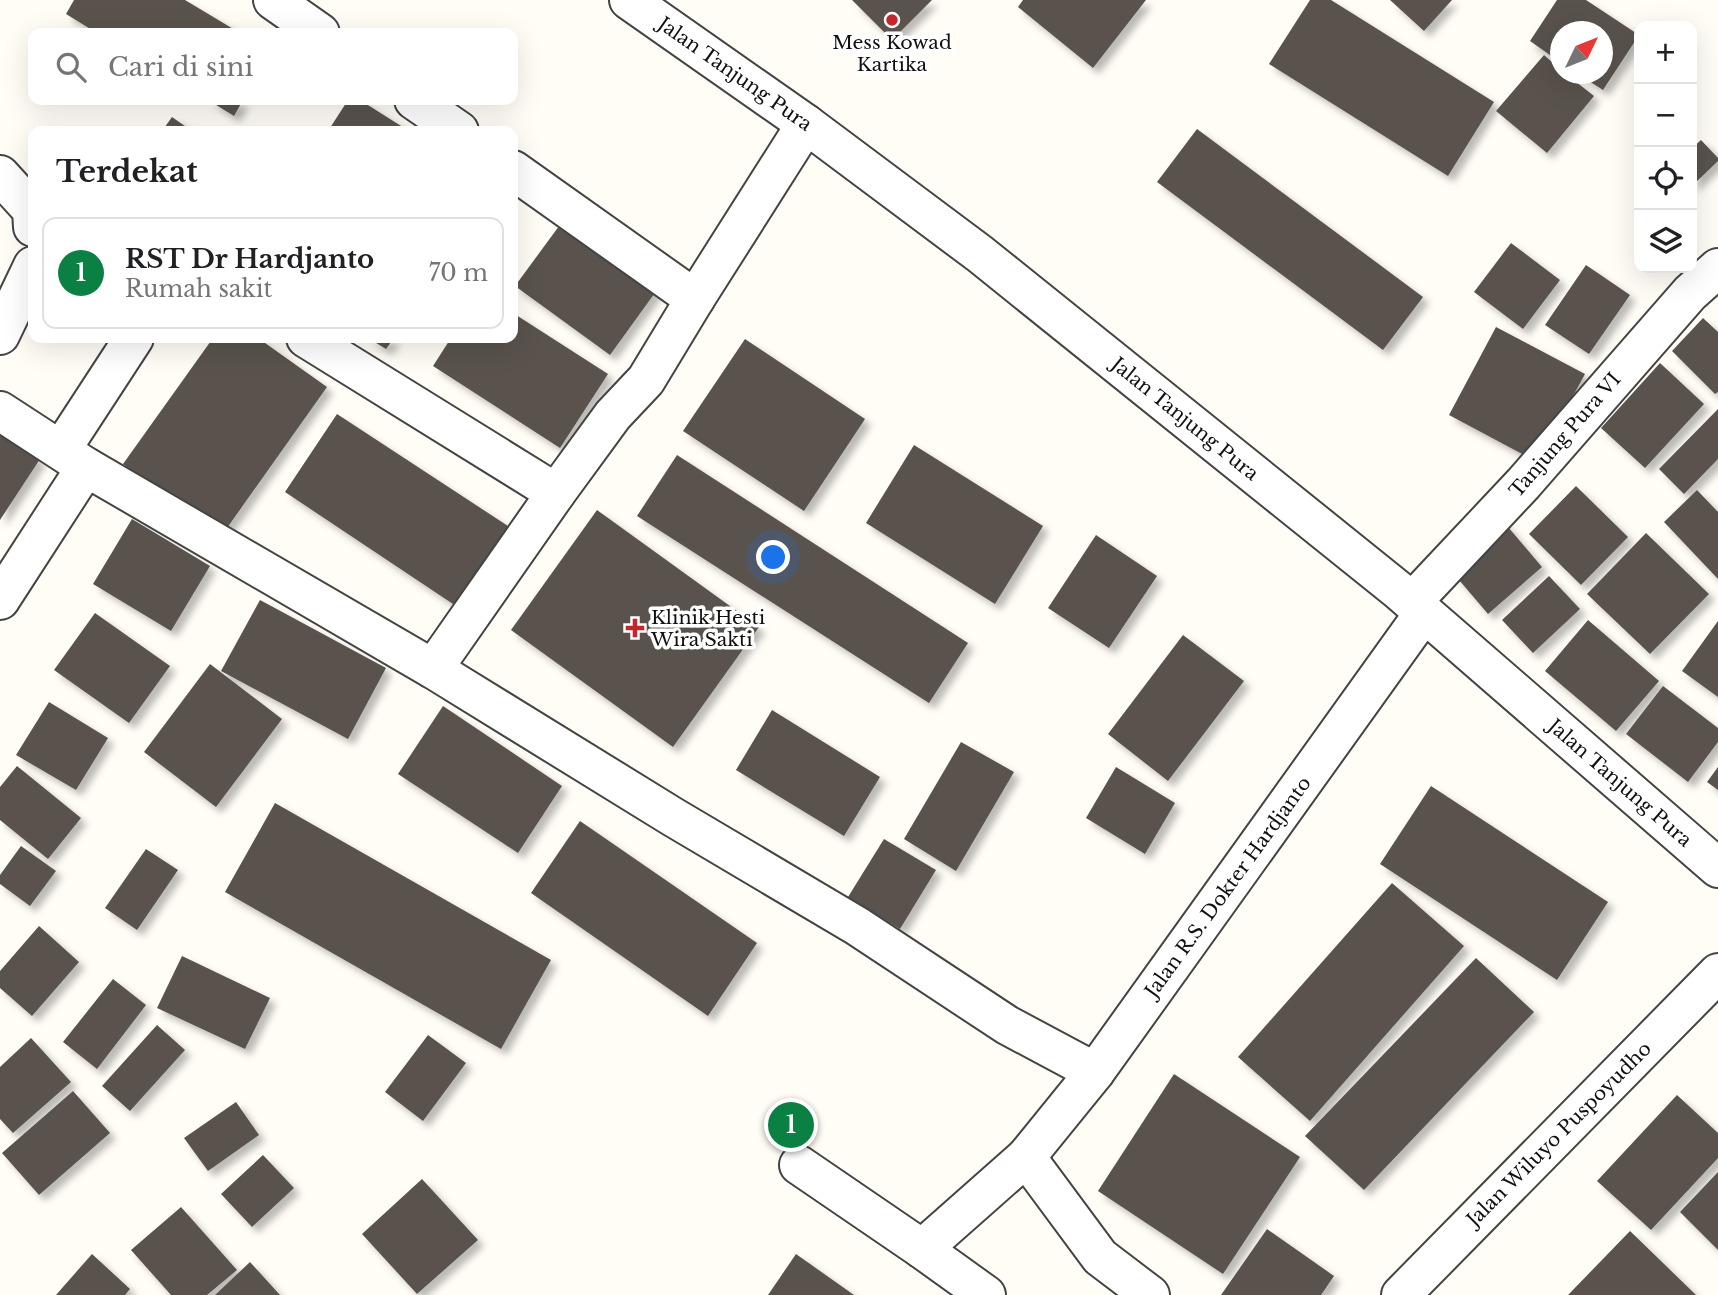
<!DOCTYPE html>
<html lang="id">
<head>
<meta charset="utf-8">
<style>
	:root { --surface:#fff; --page:#f2f2f2; --text:#202124; --muted:#757577; --line:#e0e0e0; --accent:#0b8043 }
	body { margin:0; font-family:"Libre Baskerville",serif; background:var(--page); color:var(--text) }
	.controls { position:absolute; right:21px; top:21px; display:grid; overflow:hidden; border-radius:14px; box-shadow:0 7px 28px #0002 }
	.controls button { width:63px; height:63px; display:grid; place-items:center; padding:0; border:0; border-bottom:2px solid var(--line); background:var(--surface); color:var(--text); font:35px sans-serif }
	.compass { position:absolute; left:1550px; top:21px; width:63px; height:63px; border-radius:50%; background:var(--surface); box-shadow:0 7px 28px #0002; rotate:47deg }
	.you { position:absolute; left:774px; top:558px; width:24px; height:24px; margin:-18px; border:5px solid #fff; border-radius:50%; background:#1a73e8; box-shadow:0 0 0 10px #1a73e833 }
	.badge { display:grid; place-items:center; width:46px; height:46px; border-radius:50%; background:var(--accent); color:#fff; font-size:23px; font-weight:700 }
	.pin { position:absolute; translate:-50% -50%; border:4px solid #fff; box-shadow:0 2px 7px #0006 }
	.list { margin:0; padding:0; list-style:none }
	h2 { display:flex; justify-content:space-between; align-items:center; height:91px; margin:0; padding:0 28px; font-size:30px }
	h2 small { font-size:23px; font-weight:400; color:var(--muted) }
	.list li { display:grid; grid-template-columns:46px 1fr auto; gap:21px; align-items:center; box-sizing:border-box; height:112px; margin:0 14px 14px; padding:0 14px; border:2px solid var(--line); border-radius:14px }
	.list b { display:block; font-size:26px; white-space:nowrap }
	.list p { margin:0; font-size:23px; white-space:nowrap; color:var(--muted) }
	.list em { font-size:23px; font-style:normal; color:var(--muted) }
	.icon { flex:none; width:38px; height:38px; fill:none; stroke:currentColor; stroke-width:2; stroke-linecap:round; stroke-linejoin:round }
	.map { position:relative; flex:none; width:1718px; height:1295px; overflow:hidden }
	.search { position:absolute; background:var(--surface); box-shadow:0 7px 28px #0002; left:28px; top:28px; width:490px; height:77px; display:flex; align-items:center; gap:18px; box-sizing:border-box; padding:0 24px; border-radius:14px; color:var(--muted); font-size:26px }
	.panel { position:absolute; background:var(--surface); box-shadow:0 7px 28px #0002; left:28px; top:126px; width:490px; height:217px; border-radius:14px }
	.map>svg:first-child { display:block }
	.building { fill:#5a524d; filter:url(#shadow) }
	.lines { fill:none; stroke-linecap:round; stroke-linejoin:round }
	.minor-casing { stroke:#444; stroke-width:42 }
	.minor { stroke:#fff; stroke-width:38 }
	.poi-dot { fill:#c4262e; stroke:#fff; stroke-width:2.5 }
	.labels { text-anchor:middle; dominant-baseline:central; stroke-width:7; stroke-linejoin:round; paint-order:stroke }
	.poi-label { font-size:19px; fill:#111; stroke:#fff }
	.street-label { font-size:19px; fill:#111; stroke:#fff }
</style>
</head>
<body>
<div class="map">
<svg width="1718" height="1295" viewBox="0 0 1718 1295">
	<defs>
		<filter id="shadow"><feDropShadow dx="6" dy="6" stdDeviation="3.5" flood-color="#0004"/></filter>
	</defs>
	<rect width="100%" height="100%" fill="#fffdf5"/>
	<!-- building -->
	<g class="building">
		<path d="M74,0h111l55,33h-143l-31,-19z"/>
		<path d="M852,0h80l-40,40z"/>
		<path d="M1023,0h123l-53,68 -75,-61z"/>
		<path d="M1310,0h21l163,102 -46,74 -179,-112z"/>
		<path d="M1390,0h62l-28,31z"/>
		<path d="M1557,0h29l53,35 -36,55 -25,-16h24v-42h-42v30l-30,-21z"/>
		<path d="M1544,55l16,14v5h6l28,22 -47,57 -51,-42z"/>
		<path d="M208,100h35l-9,16z"/>
		<path d="M348,100h12l49,31h-81z"/>
		<path d="M172,117l20,14h-30z"/>
		<path d="M1197,129l226,168 -40,53 -226,-168z"/>
		<path d="M1701,140l17,18v3l-26,25v-38z"/>
		<path d="M562,222l95,68 -47,65 -95,-69z"/>
		<path d="M1511,243l49,37 -37,49 -49,-37z"/>
		<path d="M1586,265l44,30 -41,59 -44,-29z"/>
		<path d="M513,313l95,61 -48,74 -127,-82 18,-28h62z"/>
		<path d="M1703,318l15,14v60l-3,2 -43,-43z"/>
		<path d="M1496,327l89,47 -48,88 -88,-47z"/>
		<path d="M213,338h45l69,49 -105,148 -99,-71z"/>
		<path d="M368,338h26l-8,11z"/>
		<path d="M745,339l120,80 -61,92 -121,-80z"/>
		<path d="M1660,363l44,41 -59,64 -44,-40z"/>
		<path d="M1718,409v50l-34,35 -25,-25z"/>
		<path d="M337,414l171,112 -52,80 -171,-114z"/>
		<path d="M0,433l40,26 -40,61z"/>
		<path d="M914,445l129,81 -48,78 -129,-81z"/>
		<path d="M677,455l291,188 -39,60 -292,-187z"/>
		<path d="M1576,486l52,51 -47,48 -52,-51z"/>
		<path d="M1697,490l21,22v67l-54,-57z"/>
		<path d="M597,510l162,117 -86,120 -162,-117z"/>
		<path d="M132,519l78,47 -39,65 -78,-47z"/>
		<path d="M1503,521l39,46 -54,47 -40,-47z"/>
		<path d="M1646,533l63,61 -59,60 -63,-60z"/>
		<path d="M1096,535l61,41 -48,72 -61,-40z"/>
		<path d="M1549,576l31,33 -47,44 -31,-33z"/>
		<path d="M260,600l126,68 -38,71 -127,-68z"/>
		<path d="M95,613l75,53 -41,57 -75,-53z"/>
		<path d="M1588,620l71,61 -43,50 -71,-60z"/>
		<path d="M1718,621v76l-36,-26z"/>
		<path d="M1183,635l61,46 -76,100 -60,-47z"/>
		<path d="M210,664l72,55 -66,88 -72,-55z"/>
		<path d="M1663,686l55,42v14l-30,40 -62,-48z"/>
		<path d="M49,702l59,36 -32,52 -60,-35z"/>
		<path d="M443,706l119,80 -44,67 -120,-79z"/>
		<path d="M772,710l108,67 -36,59 -108,-66z"/>
		<path d="M961,742l53,30 -58,99 -52,-32z"/>
		<path d="M17,766l64,52 -33,41 -48,-39v-33z"/>
		<path d="M1116,767l59,36 -30,51 -59,-36z"/>
		<path d="M1718,767v23l-11,-8z"/>
		<path d="M1431,786l177,116 -51,78 -177,-116z"/>
		<path d="M275,803l276,157 -50,89 -276,-157z"/>
		<path d="M580,821l177,122 -49,73 -177,-123z"/>
		<path d="M884,839l52,31 -36,59 -52,-32z"/>
		<path d="M21,846l35,25 -26,35 -30,-22v-9z"/>
		<path d="M146,849l32,21 -41,60 -32,-22z"/>
		<path d="M1392,883l72,63 -154,175 -72,-64z"/>
		<path d="M39,926l40,36 -47,54 -32,-28v-17z"/>
		<path d="M182,956l88,42 -25,51 -88,-41z"/>
		<path d="M1476,958l58,54 -170,178 -59,-54z"/>
		<path d="M113,979l33,26 -49,64 -34,-27z"/>
		<path d="M157,1025l28,25 -55,61 -28,-25z"/>
		<path d="M428,1035l38,28 -43,58 -38,-29z"/>
		<path d="M31,1038l40,44 -58,51 -13,-14v-52z"/>
		<path d="M1174,1074l126,83 -77,117 -125,-83z"/>
		<path d="M73,1091l37,42 -71,62 -37,-42z"/>
		<path d="M1677,1095l41,38v25l-67,72 -54,-49z"/>
		<path d="M236,1102l23,33 -51,36 -24,-33z"/>
		<path d="M263,1155l31,33 -42,39 -31,-33z"/>
		<path d="M1718,1172v78l-38,-38z"/>
		<path d="M422,1179l56,61 -61,54 -55,-60z"/>
		<path d="M181,1207l56,63 -30,25h-36l-40,-45z"/>
		<path d="M1267,1229l67,47 -13,19h-100z"/>
		<path d="M1630,1231l66,64h-128z"/>
		<path d="M92,1254l38,35 -5,6h-69z"/>
		<path d="M796,1254l58,41h-86z"/>
		<path d="M250,1262l30,33h-65z"/>
	</g>
	<g class="lines">
		<!-- minor casing -->
		<g class="minor-casing">
			<g id="minor">
				<path d="M273,0l47,33"/>
				<path d="M629,0l177,124 174,130 418,336 320,278"/>
				<path d="M414,100l45,31"/>
				<path d="M513,170l182,129"/>
				<path d="M0,175l32,35 1,17"/>
				<path d="M0,335l33,-69"/>
				<path d="M306,338l250,155"/>
				<path d="M0,411l86,56 347,202 240,148 184,109 150,99 88,47"/>
				<path d="M61,450l73,-112"/>
				<path d="M0,600l86,-133"/>
				<path d="M1412,602l111,-118 167,-191 28,-25"/>
				<path d="M433,669l123,-176 57,-78 33,-35 49,-81 111,-175"/>
				<path d="M1026,1157l74,100 50,38"/>
				<path d="M799,1165l123,84 64,46"/>
				<path d="M922,1249l104,-92 69,-85 329,-459"/>
				<path d="M1401,1295l317,-322"/>
			</g>
		</g>
		<!-- minor -->
		<use href="#minor" class="minor"/>
	</g>
	<!-- markers -->
	<g class="poi-dot">
		<circle cx="892" cy="20" r="7"/>
		<path d="M631.5 617.5h7v7h7v7h-7v7h-7v-7h-7v-7h7z"/>
	</g>
	<g class="labels">
		<!-- poi labels -->
		<g class="poi-label">
			<text x="892" y="42">Mess Kowad<tspan x="892" dy="22">Kartika</tspan></text>
			<text x="651" y="617" text-anchor="start">Klinik Hesti<tspan x="651" dy="22">Wira Sakti</tspan></text>
		</g>
		<!-- street labels -->
		<g class="street-label">
			<text transform="translate(735 74) rotate(35)">Jalan Tanjung Pura</text>
			<text transform="translate(1185 419) rotate(39)">Jalan Tanjung Pura</text>
			<text transform="translate(1565 435) rotate(-49)">Tanjung Pura VI</text>
			<text transform="translate(1620 783) rotate(41)">Jalan Tanjung Pura</text>
			<text transform="translate(1228 887) rotate(-54)">Jalan R.S. Dokter Hardjanto</text>
			<text transform="translate(1559 1134) rotate(-45)">Jalan Wiluyo Puspoyudho</text>
		</g>
	</g>
</svg>
<div class="controls">
<button>+</button>
<button>−</button>
<button><svg class="icon" aria-label="locate" viewBox="0 0 24 24"><circle cx="12" cy="12" r="6"/><path d="M12 2v4M12 18v4M2 12h4M18 12h4"/></svg></button>
<button><svg class="icon" aria-label="layers" viewBox="0 0 24 24"><path d="M12 4l9 5-9 5-9-5zM3 14l9 5 9-5"/></svg></button>
</div>
<svg class="compass" viewBox="-18 -18 36 36"><path d="M0-13l5 13h-10z" fill="#e53935"/><path d="M0 13l5-13h-10z" fill="#757577"/></svg>
<div class="you"></div>
<div class="pin badge" style="left:791px;top:1125px">1</div>
<div class="search"><svg class="icon" aria-label="search" viewBox="0 0 24 24"><circle cx="10" cy="10" r="6"/><path d="M15 15l6 6"/></svg>Cari di sini</div>
<section class="panel">
<h2>Terdekat<small></small></h2>
<ul class="list">
<li><span class="badge">1</span><div><b>RST Dr Hardjanto</b><p>Rumah sakit</p></div><em>70 m</em></li>
</ul>
</section>
</div>
</body>
</html>
